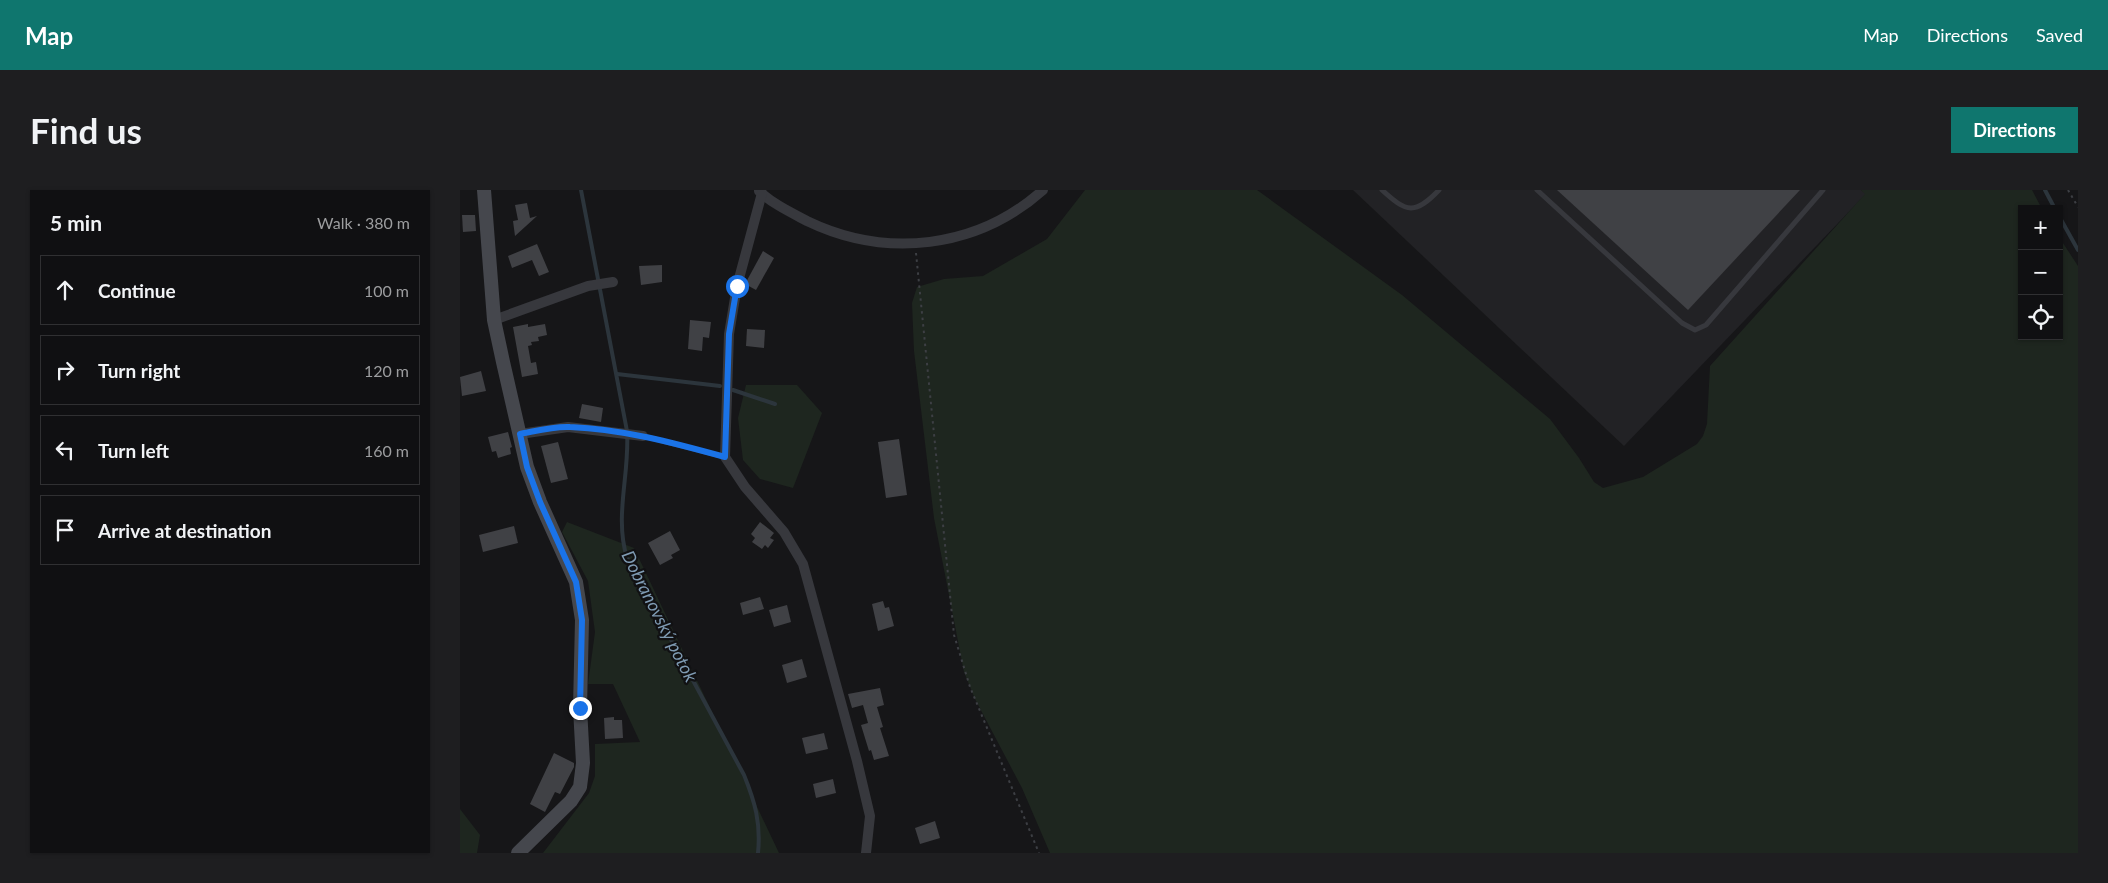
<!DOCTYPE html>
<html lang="en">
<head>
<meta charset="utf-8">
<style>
	:root { --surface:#101012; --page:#1e1e20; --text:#f1f3f6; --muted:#9c9d9f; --line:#303032; --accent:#0f766e }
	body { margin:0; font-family:Lato,sans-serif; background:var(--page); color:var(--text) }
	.controls { position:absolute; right:15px; top:15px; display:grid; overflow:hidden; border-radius:0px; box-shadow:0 1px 4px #0004 }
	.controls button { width:45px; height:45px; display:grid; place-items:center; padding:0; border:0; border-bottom:1px solid var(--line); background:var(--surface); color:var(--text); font:25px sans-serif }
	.stop { position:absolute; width:15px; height:15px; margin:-11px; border:4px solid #1a73e8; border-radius:50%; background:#fff }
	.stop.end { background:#1a73e8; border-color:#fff; box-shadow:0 1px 5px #0008 }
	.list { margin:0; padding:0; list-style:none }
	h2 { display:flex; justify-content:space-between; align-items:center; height:65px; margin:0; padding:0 20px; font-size:21px }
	h2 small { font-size:16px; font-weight:400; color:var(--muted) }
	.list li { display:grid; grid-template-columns:32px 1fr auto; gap:15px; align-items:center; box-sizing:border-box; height:70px; margin:0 10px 10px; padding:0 10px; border:1px solid var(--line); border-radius:0px }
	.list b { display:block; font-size:19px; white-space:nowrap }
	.list em { font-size:16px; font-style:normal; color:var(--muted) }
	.icon { flex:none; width:28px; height:28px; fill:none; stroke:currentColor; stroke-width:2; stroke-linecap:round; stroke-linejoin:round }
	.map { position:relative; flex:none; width:1618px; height:663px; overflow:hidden; border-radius:0px }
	header { display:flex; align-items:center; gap:30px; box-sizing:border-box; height:70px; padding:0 25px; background:var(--accent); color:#fff }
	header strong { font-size:24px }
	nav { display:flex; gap:28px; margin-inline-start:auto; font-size:18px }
	.intro { display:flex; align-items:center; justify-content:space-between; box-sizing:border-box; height:120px; padding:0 30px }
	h1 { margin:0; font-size:35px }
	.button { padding:12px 22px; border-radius:0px; background:var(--accent); color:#fff; font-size:18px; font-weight:700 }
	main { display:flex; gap:30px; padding:0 30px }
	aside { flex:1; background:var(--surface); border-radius:0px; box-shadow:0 1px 4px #0004 }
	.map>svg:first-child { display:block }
	.built { fill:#222225 }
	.green { fill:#1e261f }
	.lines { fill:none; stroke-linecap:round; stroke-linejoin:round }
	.stream { stroke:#2c353c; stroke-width:4 }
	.building { fill:#404145 }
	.path { stroke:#3d3f44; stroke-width:2; stroke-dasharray:2.5 4; stroke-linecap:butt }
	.lane { stroke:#37383d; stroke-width:5 }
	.street { stroke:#37383d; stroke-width:10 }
	.secondary { stroke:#45474d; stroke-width:14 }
	.route { stroke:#1a73e8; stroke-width:6 }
	.labels { text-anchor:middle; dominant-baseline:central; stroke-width:4.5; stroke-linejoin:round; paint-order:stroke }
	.water-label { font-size:18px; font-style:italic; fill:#7f9bb3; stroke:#111113 }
</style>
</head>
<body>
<header>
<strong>Map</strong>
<nav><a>Map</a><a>Directions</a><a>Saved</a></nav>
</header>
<div class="intro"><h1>Find us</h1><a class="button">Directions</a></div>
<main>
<aside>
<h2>5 min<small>Walk · 380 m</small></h2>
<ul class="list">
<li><svg class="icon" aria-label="ahead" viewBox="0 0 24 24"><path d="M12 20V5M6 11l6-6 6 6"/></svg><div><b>Continue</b></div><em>100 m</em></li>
<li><svg class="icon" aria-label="right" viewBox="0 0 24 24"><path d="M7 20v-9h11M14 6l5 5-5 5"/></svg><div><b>Turn right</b></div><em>120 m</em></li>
<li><svg class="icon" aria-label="left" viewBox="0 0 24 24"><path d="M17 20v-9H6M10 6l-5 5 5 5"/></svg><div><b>Turn left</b></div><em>160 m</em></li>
<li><svg class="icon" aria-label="arrive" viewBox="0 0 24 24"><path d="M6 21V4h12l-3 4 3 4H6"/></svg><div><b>Arrive at destination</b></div></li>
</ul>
</aside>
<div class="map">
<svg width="1618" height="663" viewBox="0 0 1618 663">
	<rect width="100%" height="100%" fill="#161618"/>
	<!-- built -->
	<path class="built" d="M893,0h508l5,4 -242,252z"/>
	<!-- green -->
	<g class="green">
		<path d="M625,0h172l145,105 148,124 29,39 15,24 9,6 40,-11 54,-33 6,-8 4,-12 3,-58 155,-172 -4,-4h171l10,19h-20v127h37v-99l19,29v587h-1028l-28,-65 -47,-89 -11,-27 -30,-154 -20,-167 -2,-48 5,-16 27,-8 39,-3 64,-37z"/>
		<path d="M286,195h51l25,28 -29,75 -33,-9 -17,-19 -5,-42z"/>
		<path d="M107,332l67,26 145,305h-236l46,-60 6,-17v-32l45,-2 -27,-58h-25l7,-52 -7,-51 -26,-49z"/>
		<path d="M0,619l20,26 -3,18h-17z"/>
	</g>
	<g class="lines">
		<!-- stream -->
		<g class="stream">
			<path d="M121,0l46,241c3,43 -13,85 0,127l117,217c11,27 17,48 14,78"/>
			<path d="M1585,0l10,19"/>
			<path d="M1599,26l19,34"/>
			<path d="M157,184l103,12"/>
			<path d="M273,200l42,14"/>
		</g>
	</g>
	<!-- building -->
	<g class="building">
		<path d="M1097,0h243l-112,120z"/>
		<path d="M67,13l3,15 7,-2 -22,20 -2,-15 5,-1 -3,-15z"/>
		<path d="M2,25h13l1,16 -13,1z"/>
		<path d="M77,54l12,28 -10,4 -7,-16 -20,8 -4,-12z"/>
		<path d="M303,61l11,7 -18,32 -11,-6z"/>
		<path d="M202,75v17l-21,3 -2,-19z"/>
		<path d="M230,130l21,2 -2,16 -6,-1 -1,14 -14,-2z"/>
		<path d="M68,134v3l17,-3 2,11 -9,2 1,4 -8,1 1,3 -4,1 3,17 5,-1 2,12 -16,3 -9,-50z"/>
		<path d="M287,139l18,1 -1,18 -18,-2z"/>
		<path d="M21,181l5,20 -24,5 -2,-19z"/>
		<path d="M122,214l21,4 -2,14 -22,-4z"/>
		<path d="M48,242l4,15 -2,1 1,6 -13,4 -2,-7 -4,1 -4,-15z"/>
		<path d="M439,249l8,56 -21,3 -8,-56z"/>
		<path d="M98,252l10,37 -17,4 -10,-37z"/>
		<path d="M300,332l14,11 -4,5 4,2 -6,8 -3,-3 -3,4 -10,-7 3,-4 -4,-4z"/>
		<path d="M54,336l4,17 -35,9 -4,-17z"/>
		<path d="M210,341l10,19 -9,5 2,3 -13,7 -12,-22z"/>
		<path d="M300,407l4,12 -21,6 -3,-12z"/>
		<path d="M423,411l2,7 4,-1 5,19 -16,5 -6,-27z"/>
		<path d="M327,415l4,17 -17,5 -5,-17z"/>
		<path d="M342,469l5,18 -20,6 -5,-18z"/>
		<path d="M420,498l4,17 -7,2 6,20 -3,1 9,28 -15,4 -3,-10 -2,1 -8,-26 7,-2 -5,-18 -11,3 -4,-14z"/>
		<path d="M154,527v3h8l1,18 -18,1 -1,-21z"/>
		<path d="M364,543l4,16 -22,5 -4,-16z"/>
		<path d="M94,563l20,10v4l-14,27 -5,-2 -10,20 -15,-8z"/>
		<path d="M373,589l3,14 -20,5 -3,-14z"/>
		<path d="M475,631l5,17 -20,6 -5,-16z"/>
	</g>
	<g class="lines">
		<!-- path -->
		<g class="path">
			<path d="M1608,0l10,17"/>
			<path d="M456,63l38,382 16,52 69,166"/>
		</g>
		<!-- lane -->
		<g class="lane">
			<path d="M922,0c25,23 33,25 57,0"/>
			<path d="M1077,0l145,133 13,7 11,-5 117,-135"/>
			<path d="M183,246l82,21"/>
		</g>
		<!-- street -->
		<g class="street">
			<path d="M299,1c14,13 31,21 48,30 79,38 170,28 236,-31"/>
			<path d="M302,3l-25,93 -8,48 -4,123 20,30 39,45 19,32 54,197 13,55 -4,37"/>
			<path d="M34,130l94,-34 25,-4"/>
			<path d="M60,244l48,-7 75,9"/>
		</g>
		<!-- secondary -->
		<path class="secondary" d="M24,0l10,130 9,42 24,105 13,35 36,80 6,38 -2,88 3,55 -3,24 -9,14 -53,52"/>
	</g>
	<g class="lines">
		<!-- route -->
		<path class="route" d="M120,518l2,-88 -6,-38 -36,-80 -13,-35 -7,-33c16,-3 34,-8 50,-7 53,2 104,16 155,30l4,-123 8,-48"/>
	</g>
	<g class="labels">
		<!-- water labels -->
		<g class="water-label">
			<text transform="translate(200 426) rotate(63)">Dobranovský potok</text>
		</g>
	</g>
</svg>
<div class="controls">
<button>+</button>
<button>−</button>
<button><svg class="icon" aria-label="locate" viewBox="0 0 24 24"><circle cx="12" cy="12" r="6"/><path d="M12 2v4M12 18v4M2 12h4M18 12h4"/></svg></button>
</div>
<div class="stop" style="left:277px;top:96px"></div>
<div class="stop end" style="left:120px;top:518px"></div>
</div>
</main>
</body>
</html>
